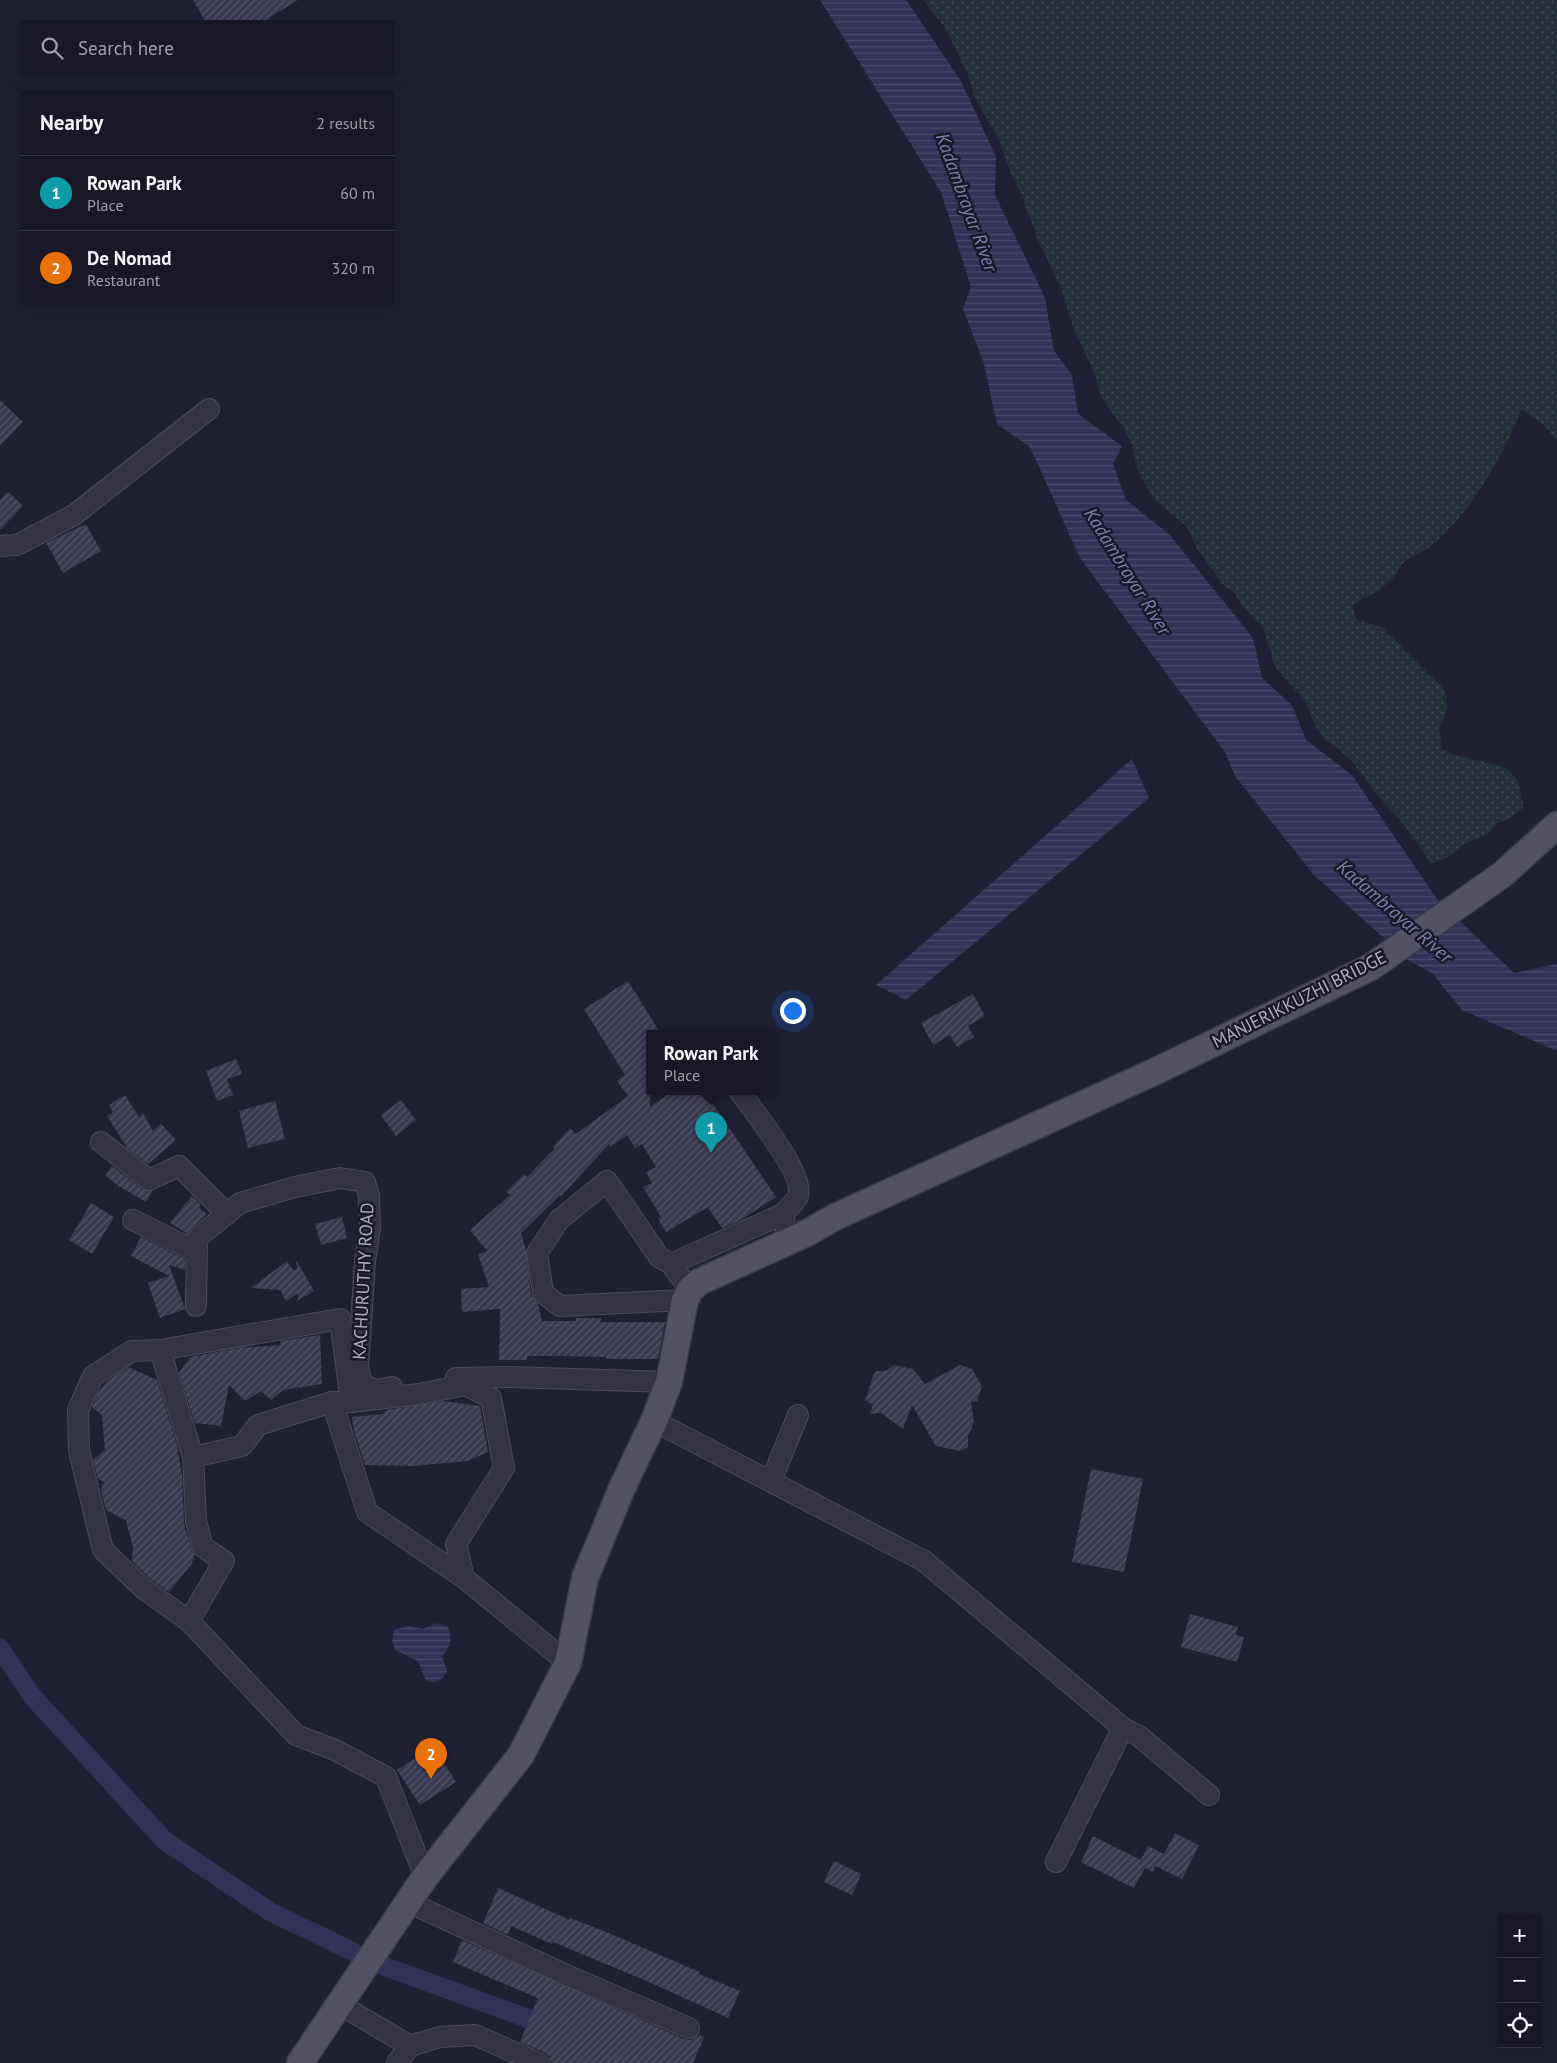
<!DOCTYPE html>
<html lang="en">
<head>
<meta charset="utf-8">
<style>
	:root { --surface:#181827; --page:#21212f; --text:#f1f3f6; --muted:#9fa0a7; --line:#363744; --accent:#8a82f2 }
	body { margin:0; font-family:"PT Sans",sans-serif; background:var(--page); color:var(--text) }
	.controls { position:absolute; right:15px; bottom:15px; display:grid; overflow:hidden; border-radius:0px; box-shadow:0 5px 20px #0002 }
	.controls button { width:45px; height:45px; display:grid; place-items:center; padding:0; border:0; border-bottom:1px solid var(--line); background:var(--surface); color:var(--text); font:25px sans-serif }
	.you { position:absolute; left:792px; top:1010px; width:18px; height:18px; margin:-12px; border:4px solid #fff; border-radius:50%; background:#1a73e8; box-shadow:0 0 0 8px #1a73e833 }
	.badge { display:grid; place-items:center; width:32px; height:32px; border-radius:50%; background:var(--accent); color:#fff; font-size:16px; font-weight:700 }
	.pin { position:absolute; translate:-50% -41px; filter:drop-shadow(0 1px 2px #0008) }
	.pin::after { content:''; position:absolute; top:26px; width:18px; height:15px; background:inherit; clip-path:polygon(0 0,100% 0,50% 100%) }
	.popup { position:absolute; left:646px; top:1030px; width:130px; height:65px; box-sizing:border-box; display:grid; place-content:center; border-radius:0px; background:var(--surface); filter:drop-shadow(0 1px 4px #0005); font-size:16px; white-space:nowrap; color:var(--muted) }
	.popup b { font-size:19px; color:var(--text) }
	.popup::after { content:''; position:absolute; left:50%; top:100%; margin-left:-10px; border:10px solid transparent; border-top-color:var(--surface) }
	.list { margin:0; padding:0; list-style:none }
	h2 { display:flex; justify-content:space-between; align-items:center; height:65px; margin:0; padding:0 20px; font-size:21px }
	h2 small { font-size:16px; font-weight:400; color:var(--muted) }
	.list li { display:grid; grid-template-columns:32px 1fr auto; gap:15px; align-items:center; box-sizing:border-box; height:75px; padding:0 20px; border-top:1px solid var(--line) }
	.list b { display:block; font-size:19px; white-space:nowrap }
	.list p { margin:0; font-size:16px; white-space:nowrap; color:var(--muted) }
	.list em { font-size:16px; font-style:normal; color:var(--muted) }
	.icon { flex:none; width:28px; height:28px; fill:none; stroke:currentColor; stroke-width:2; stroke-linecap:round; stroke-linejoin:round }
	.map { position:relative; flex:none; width:1557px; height:2063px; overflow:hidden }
	.search { position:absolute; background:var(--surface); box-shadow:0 5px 20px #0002; left:20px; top:20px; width:375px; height:55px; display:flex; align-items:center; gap:12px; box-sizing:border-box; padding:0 18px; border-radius:0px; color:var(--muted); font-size:19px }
	.panel { position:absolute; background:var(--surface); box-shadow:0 5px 20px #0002; left:20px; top:90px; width:375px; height:215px; border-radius:0px }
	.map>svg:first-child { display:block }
	.grass { fill:url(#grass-dots) }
	.water { fill:url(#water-rules) }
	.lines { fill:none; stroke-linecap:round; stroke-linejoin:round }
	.canal { stroke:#323157; stroke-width:19 }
	.building { fill:url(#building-hatch) }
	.minor-casing { stroke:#4c4b5d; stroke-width:22 }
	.major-casing { stroke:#3a3a4c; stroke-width:29 }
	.minor { stroke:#343345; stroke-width:20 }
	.major { stroke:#525165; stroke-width:26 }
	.labels { text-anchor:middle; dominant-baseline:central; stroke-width:5; stroke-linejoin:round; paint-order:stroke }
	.street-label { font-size:18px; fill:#afadc2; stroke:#1a192a }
	.water-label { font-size:19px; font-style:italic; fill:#807eae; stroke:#1a192a }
</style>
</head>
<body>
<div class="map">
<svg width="1557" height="2063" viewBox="0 0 1557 2063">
	<defs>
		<pattern id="grass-dots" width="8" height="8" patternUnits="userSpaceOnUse" patternTransform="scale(1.25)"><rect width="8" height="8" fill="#26303b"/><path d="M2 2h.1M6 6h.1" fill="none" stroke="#434b56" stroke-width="1.8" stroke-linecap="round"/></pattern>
		<pattern id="water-rules" width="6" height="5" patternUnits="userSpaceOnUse" patternTransform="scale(1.25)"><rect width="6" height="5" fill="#323157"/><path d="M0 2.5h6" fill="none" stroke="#4d4c6e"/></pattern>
		<pattern id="building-hatch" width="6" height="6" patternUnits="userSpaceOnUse" patternTransform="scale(1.25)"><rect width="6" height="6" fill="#3a3952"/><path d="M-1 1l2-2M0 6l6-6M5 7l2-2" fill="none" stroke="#545369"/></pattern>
	</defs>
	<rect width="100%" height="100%" fill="#202034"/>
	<!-- grass -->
	<path class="grass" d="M923,0h634v441l-14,-17 -22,-15c-14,42 -53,107 -88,135 -9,8 -20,11 -29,18 -5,4 -6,11 -11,16 -11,13 -27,19 -41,27l5,15 25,7 64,64 1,16 -2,11 -6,10 3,21c38,20 80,2 81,59l-11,9 -15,7 -10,10 -23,10 -21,16 -12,3 -30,-42 -23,-25 -26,-35 -18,-16 -10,-6 -8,-11 -11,-28 -15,-15 -15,-19 -12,-38 -22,-24 -7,-12 -10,-6 -25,-34 -12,-25 -33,-28 -14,-24 -5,-14 -2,-15 -10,-19 -22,-30 -7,-25 -20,-42 -13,-42 -23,-48 -12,-32 -3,-11 -11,-21 -14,-38 -24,-42 -6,-22 -24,-48z"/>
	<!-- water -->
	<g class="water">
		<path d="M820,0h86l55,81 35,76 -1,38 50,103 9,53 18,24 6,39 44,32 -9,18 13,36 44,35 83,103 9,40 30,27 14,35 46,35 85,124 77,74 43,-9v87l-95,-41 -29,-36 -25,-14 -94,-85 -79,-99 -10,-24 -145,-194 -50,-111 -33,-23 -13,-60 -21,-55 8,-22 -30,-95z"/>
		<path d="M1132,759l17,39 -243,202 -30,-15z"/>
		<path d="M437,1623l11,4c5,11 2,20 -6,30l5,14c-6,10 -9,13 -21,10l-8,-20 -23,-11 -3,-9 2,-11 15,-4 14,3z"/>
	</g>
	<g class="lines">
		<!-- canal -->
		<path class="canal" d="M0,1648l32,48 133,145 104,70 109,53 174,63"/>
	</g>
	<!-- building -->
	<g class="building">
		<path d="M193,0h105l-34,21h-59z"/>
		<path d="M0,400l23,22 -23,24z"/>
		<path d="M8,492l15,14 -23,24v-30z"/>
		<path d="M86,524l15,27 -38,22 -17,-30z"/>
		<path d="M628,981l33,53h-11v73l21,-15h34l71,105 -37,24 -17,7 -14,-21 -42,25 -8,-13 3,-2 -18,-30 9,-4 -6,-11 10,-5 -14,-23 -7,4 -8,-13 -16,12 -2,-3 -48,52 -1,-1 -39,38 5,17 5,45 7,9 4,17h34v-3h25l-1,4h65l-7,37h-52v-2l-45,-1h-34v4h-28l1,-51 -38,3 -1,-23 28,-2 -11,-33 9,-3 -17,-21 40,-35 -4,-3 18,-18 3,3 28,-29 -2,-1 17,-19 6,6 52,-38 -11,-15 8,-6 -41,-66z"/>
		<path d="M973,994l12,22 -17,10 6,11 -17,10 -7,-12 -17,10 -12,-22z"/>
		<path d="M236,1059l6,15 -15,5 6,16 -16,6 -11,-30z"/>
		<path d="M125,1095l14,22 4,-4 10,18 8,-7 15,16 -28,24 -20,-15 -21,-33 6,-4 -4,-7z"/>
		<path d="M401,1100l15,20 -20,16 -15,-21z"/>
		<path d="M275,1101l10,38 -37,9 -9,-37z"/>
		<path d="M112,1166l30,23 10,2 -6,11 -26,-15 -15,-12z"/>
		<path d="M192,1196l9,9 -2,3 8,6 -21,19 -16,-10z"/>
		<path d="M91,1203l23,14 -22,37 -23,-14z"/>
		<path d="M342,1217l5,21 -26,7 -6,-21z"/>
		<path d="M141,1237l44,22v11l-16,-5 16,44 -25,9 -12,-35 21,-7 -38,-20z"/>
		<path d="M296,1260l18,31 -16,9v-7l-12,8 -6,-11 -29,-2 36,-27 6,9 4,-1z"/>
		<path d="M320,1335l2,49 -39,6 -12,10 -10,-9 -16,10 -16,-16 -8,41 -26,-3 -16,-50 11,-16 49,-9 41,-3v-4z"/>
		<path d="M894,1365l19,4 12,15 35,-19 12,4 10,17 -5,15 -6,1 3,20 -6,14v11l-8,4 -24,-5 -24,-41 -9,24 -22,-16 -11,1 3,-10 -8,-3 10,-30h11z"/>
		<path d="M128,1367l29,13 20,65 5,31 2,48 8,26 3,5 -4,10 -22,27 -17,-12 -20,-19 1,-13 -7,-28 -20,-10 -5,-20 3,-8 -6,-3 -5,-19 12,-10 -3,-35 -10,-8 7,-16 8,-10z"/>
		<path d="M444,1401l36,5 8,46 -20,9 -56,5 -47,-1 -11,-34 -2,-14 32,-3 2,-4z"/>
		<path d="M1091,1469l52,10 -19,93 -52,-10z"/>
		<path d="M1190,1614l48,13 -2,8 8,2 -7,25 -56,-15z"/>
		<path d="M433,1746l23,36 -36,23 -23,-35z"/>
		<path d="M1175,1833l24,12 -17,34 -27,-13 -2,6 -8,-4 -11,20 -53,-26 12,-26 48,24 7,-14 16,8z"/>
		<path d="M834,1861l27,13 -9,21 -28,-13z"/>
		<path d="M498,1888l72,32v-2l36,14 94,40 -1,2 41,17 -12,27 -72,-33 -103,-43 -1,2 -41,-18 -3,9 -25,-12z"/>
		<path d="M462,1940l222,99 7,1 7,-5 6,2 -11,26h-142l-2,-7 -5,-4 -24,-10 18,-44 -85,-36z"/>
	</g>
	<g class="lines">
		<!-- minor casing -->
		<g class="minor-casing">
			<g id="minor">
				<path d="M0,546l17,-1 57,-30 135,-106"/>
				<path d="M740,1092c13,18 66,84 58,104 -3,7 -11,13 -15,18l5,27"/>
				<path d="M101,1142l48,38 30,-14 48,48"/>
				<path d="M133,1220l64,32"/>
				<path d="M671,1264l112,-50"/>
				<path d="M685,1300l-125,6 -17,-13 -6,-40 22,-33 48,-39 52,76 12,7 19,26"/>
				<path d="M196,1306l1,-68 43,-35 55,-16 45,-9 25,4 4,14 1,32 -5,34 -7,105 4,18 15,5 15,-3"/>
				<path d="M160,1350l33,107"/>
				<path d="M456,1378l53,-1 160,5"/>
				<path d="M332,1402l35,110 97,66"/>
				<path d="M351,1402l-11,-83 -180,31 -28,1 -39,25 -15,34 1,41 24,99 41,39 45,32 107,114 39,15 51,27 39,100"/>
				<path d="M654,1421l270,140 199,167 16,8 70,59"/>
				<path d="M771,1481l27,-66"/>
				<path d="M189,1621l35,-60 -21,-14 -7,-26 -3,-64 49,-11 16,-21 74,-23h19l68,-8 46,-9 26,13 13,70 -48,76 8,34 104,85"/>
				<path d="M1056,1862l67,-134"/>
				<path d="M408,1902l154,71 127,55"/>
				<path d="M339,2004l71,42 30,-9 35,-2 64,28"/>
				<path d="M397,2063l13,-17"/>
			</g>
		</g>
		<!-- major casing -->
		<g class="major-casing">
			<path id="major" d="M300,2063l125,-186 96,-122 47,-92 17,-85 37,-90 32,-67 15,-39 16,-82 5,-10 9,-8 108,-49 28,-16 319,-145 217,-105 132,-93 54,-49"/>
		</g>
		<!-- minor -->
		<use href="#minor" class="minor"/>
		<!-- major -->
		<use href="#major" class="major"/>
	</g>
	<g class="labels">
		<!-- street labels -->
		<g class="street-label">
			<text transform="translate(1299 999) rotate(-27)">MANJERIKKUZHI BRIDGE</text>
			<text transform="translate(363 1281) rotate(-87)">KACHURUTHY ROAD</text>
		</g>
		<!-- water labels -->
		<g class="water-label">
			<text transform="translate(967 202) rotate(70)">Kadambrayar River</text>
			<text transform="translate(1128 571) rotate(58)">Kadambrayar River</text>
			<text transform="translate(1395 911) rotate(41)">Kadambrayar River</text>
		</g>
	</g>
</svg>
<div class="controls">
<button>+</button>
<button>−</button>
<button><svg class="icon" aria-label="locate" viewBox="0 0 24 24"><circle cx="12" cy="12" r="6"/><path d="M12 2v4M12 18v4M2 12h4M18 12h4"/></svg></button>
</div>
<div class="you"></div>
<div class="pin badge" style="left:711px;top:1153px;background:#0f9aa8">1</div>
<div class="popup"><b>Rowan Park</b>Place</div>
<div class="pin badge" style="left:431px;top:1779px;background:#e8710a">2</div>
<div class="search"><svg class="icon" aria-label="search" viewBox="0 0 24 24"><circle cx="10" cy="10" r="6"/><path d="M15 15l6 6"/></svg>Search here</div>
<section class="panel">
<h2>Nearby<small>2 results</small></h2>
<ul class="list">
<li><span class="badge" style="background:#0f9aa8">1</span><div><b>Rowan Park</b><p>Place</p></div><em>60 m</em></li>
<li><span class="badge" style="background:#e8710a">2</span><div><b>De Nomad</b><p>Restaurant</p></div><em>320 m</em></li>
</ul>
</section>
</div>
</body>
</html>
